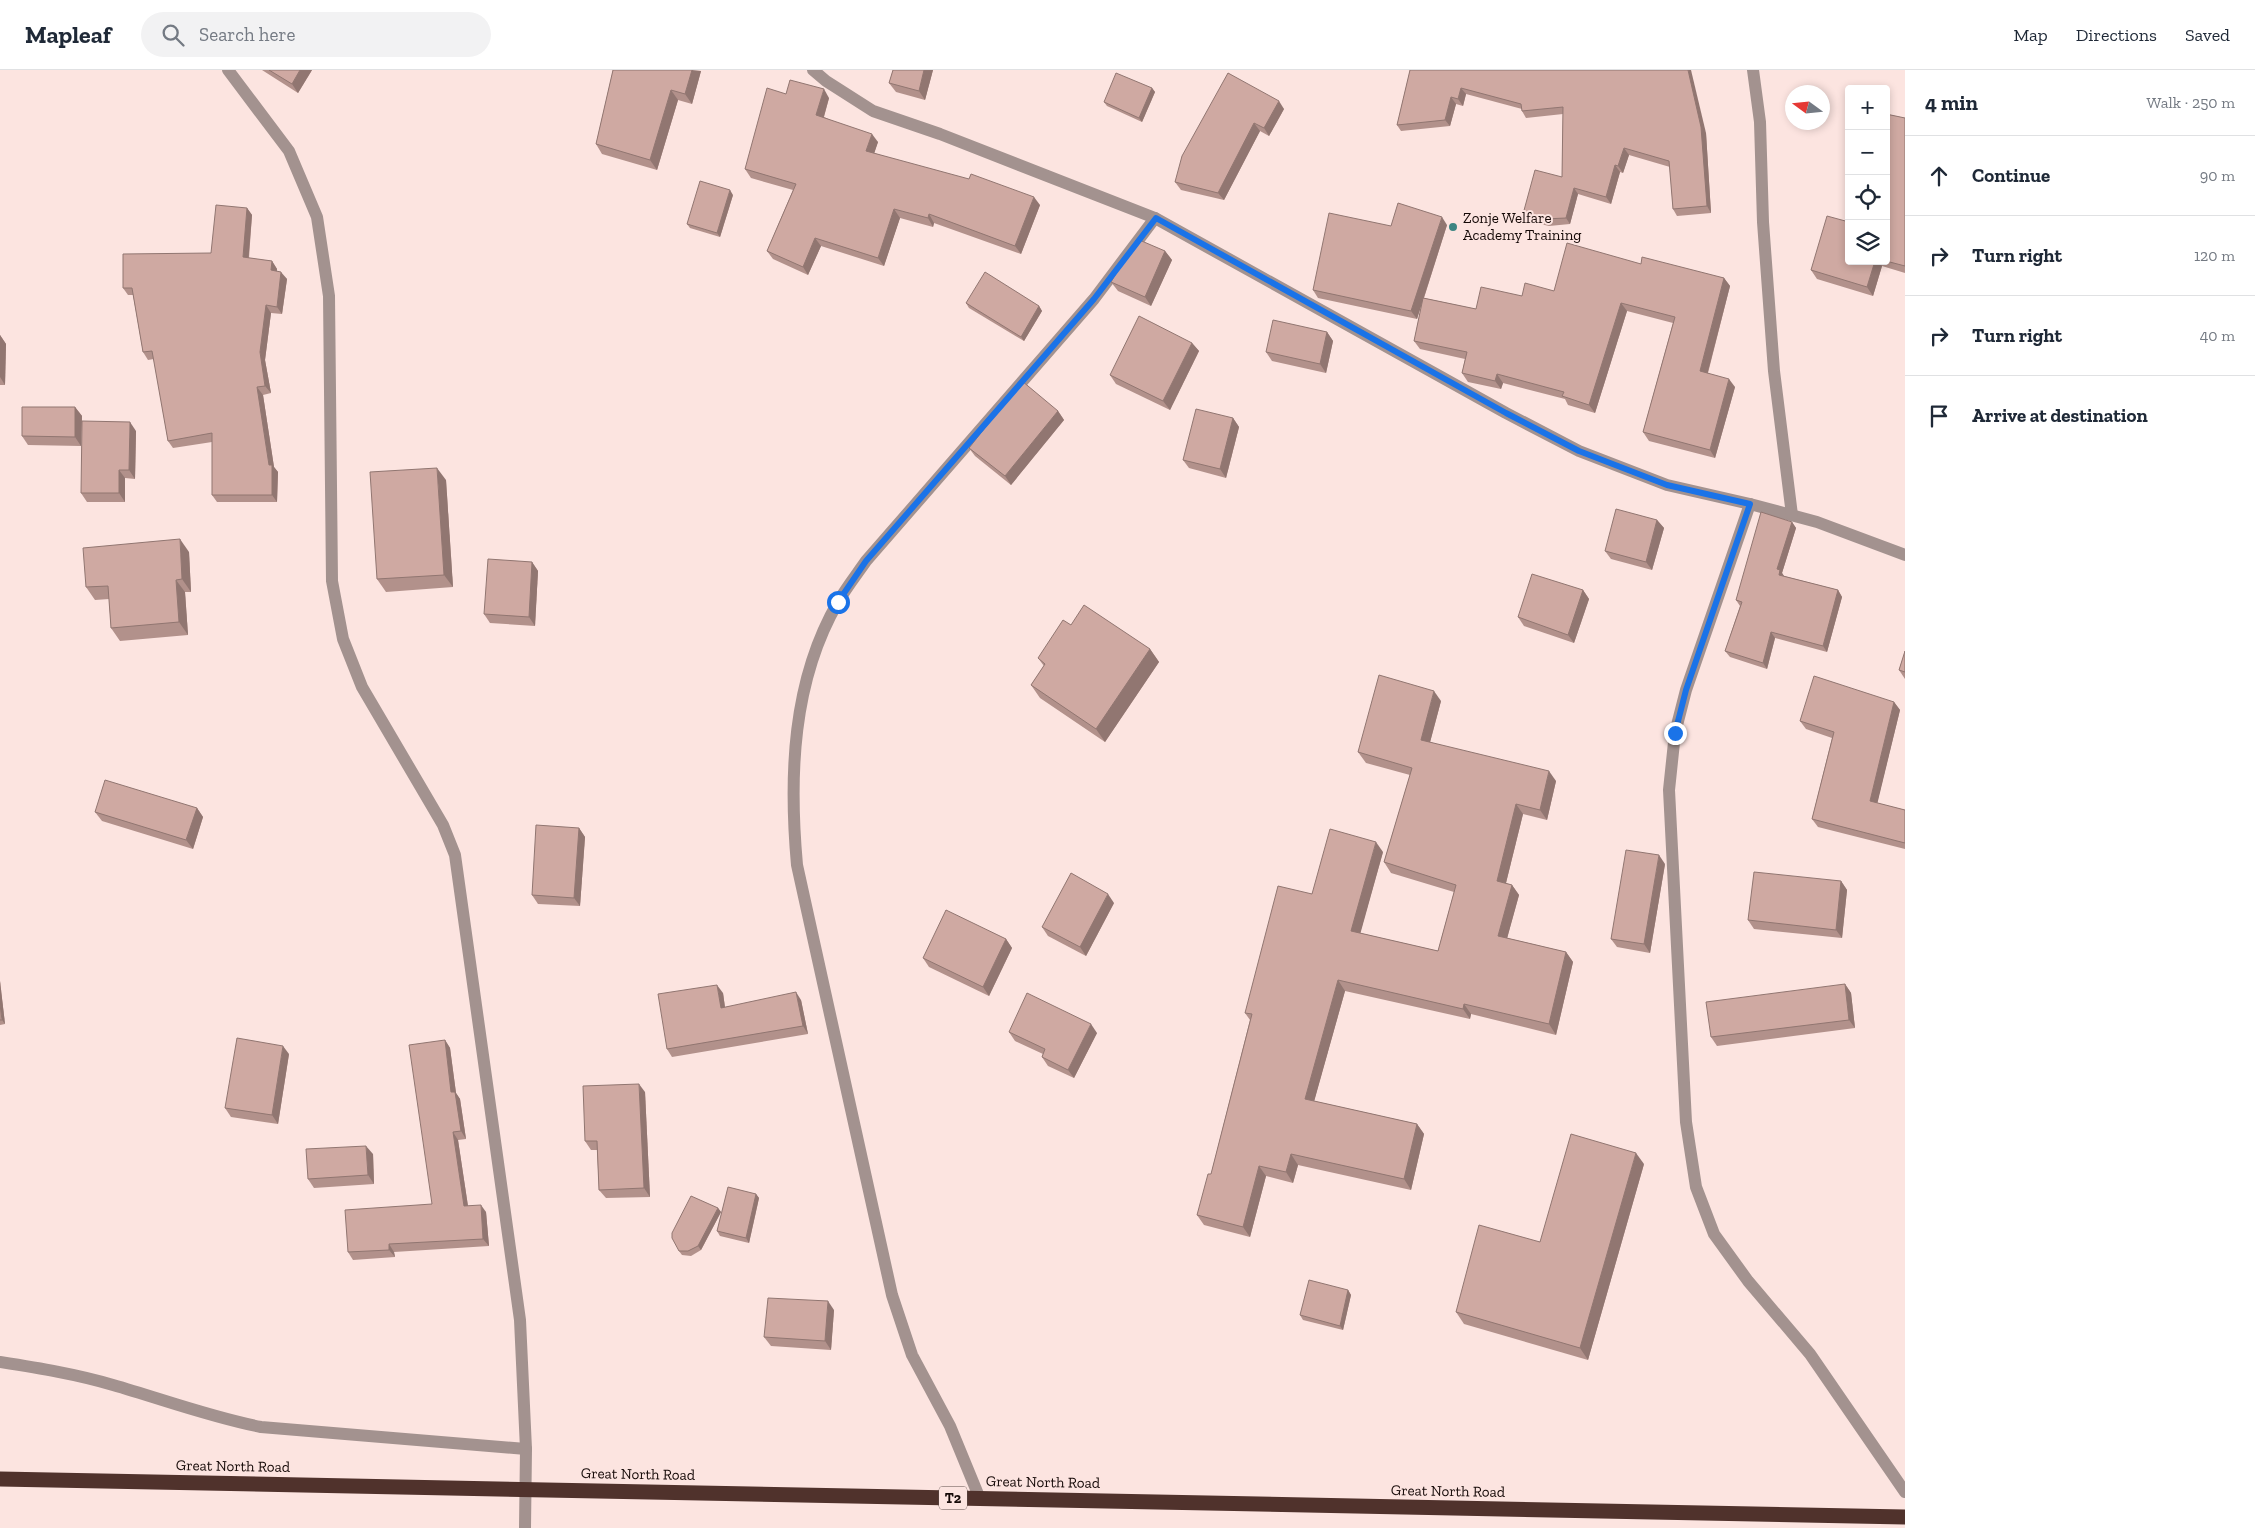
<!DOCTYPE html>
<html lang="en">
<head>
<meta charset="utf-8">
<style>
	:root { --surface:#fff; --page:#f2f2f3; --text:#1f2937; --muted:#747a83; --line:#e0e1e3 }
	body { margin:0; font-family:"Zilla Slab",serif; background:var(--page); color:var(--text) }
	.controls { position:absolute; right:15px; top:15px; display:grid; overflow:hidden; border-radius:5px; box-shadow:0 2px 8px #0003 }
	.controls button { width:45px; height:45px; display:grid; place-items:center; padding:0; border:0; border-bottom:1px solid var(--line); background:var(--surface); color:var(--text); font:25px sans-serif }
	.compass { position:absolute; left:1785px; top:15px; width:45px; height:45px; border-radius:50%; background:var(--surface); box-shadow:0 2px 8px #0003; rotate:285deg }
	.stop { position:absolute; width:15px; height:15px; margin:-11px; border:4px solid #1a73e8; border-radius:50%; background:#fff }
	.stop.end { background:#1a73e8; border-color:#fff; box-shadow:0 1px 5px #0008 }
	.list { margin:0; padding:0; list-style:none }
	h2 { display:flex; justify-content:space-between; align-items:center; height:65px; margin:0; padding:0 20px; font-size:21px }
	h2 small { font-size:16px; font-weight:400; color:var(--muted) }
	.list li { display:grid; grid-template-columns:32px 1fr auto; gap:15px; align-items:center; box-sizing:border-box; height:80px; padding:0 20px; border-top:1px solid var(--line) }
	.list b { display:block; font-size:19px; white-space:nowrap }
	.list em { font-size:16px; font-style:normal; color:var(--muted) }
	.icon { flex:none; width:28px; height:28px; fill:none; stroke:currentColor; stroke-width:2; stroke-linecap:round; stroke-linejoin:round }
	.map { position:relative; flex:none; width:1905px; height:1458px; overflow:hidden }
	header { display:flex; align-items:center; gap:30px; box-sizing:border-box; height:70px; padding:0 25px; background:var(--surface); border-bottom:1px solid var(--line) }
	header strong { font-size:24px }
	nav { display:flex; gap:28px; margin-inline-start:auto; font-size:18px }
	.search { width:350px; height:45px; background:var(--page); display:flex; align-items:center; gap:12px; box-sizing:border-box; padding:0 18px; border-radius:28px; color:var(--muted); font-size:19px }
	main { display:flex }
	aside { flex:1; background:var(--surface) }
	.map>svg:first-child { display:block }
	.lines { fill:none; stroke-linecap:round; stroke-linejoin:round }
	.lane { stroke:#a3928f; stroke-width:12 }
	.street { stroke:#a3928f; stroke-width:12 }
	.highway { stroke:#50322c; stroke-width:15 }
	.wall { fill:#b2918b }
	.shaded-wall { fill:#917671 }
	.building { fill:#cfa9a2; stroke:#917671 }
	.route { stroke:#1a73e8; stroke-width:6 }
	.poi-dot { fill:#3d8582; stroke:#fce4e0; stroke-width:2 }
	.labels { text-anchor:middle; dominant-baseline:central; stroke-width:4; stroke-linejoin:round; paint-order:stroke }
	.shield { fill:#fce4e0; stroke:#5a4a47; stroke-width:1 }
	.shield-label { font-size:14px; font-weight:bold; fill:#140806 }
	.poi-label { font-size:15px; fill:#140806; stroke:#fce4e0; text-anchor:start }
	.street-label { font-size:15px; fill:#140806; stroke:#fce4e0 }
</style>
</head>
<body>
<header>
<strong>Mapleaf</strong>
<div class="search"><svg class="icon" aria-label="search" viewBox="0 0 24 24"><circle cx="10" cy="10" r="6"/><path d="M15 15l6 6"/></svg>Search here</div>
<nav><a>Map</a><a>Directions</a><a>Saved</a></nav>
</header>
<main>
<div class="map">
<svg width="1905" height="1458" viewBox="0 0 1905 1458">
	<rect width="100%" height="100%" fill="#fce4e0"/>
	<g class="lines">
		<!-- lane -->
		<path class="lane" d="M0,1292c38,6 76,12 113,23 49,14 97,32 148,42l265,22"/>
		<!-- street -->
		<g class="street">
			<path d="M228,0l61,81 28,66 12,79 3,285 11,58 19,48 81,138 12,30 65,465 6,129 -1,79"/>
			<path d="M813,0l13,11 47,30 67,23 215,84 351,195 73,38 88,34 83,19 67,18 88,33"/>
			<path d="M1753,0l7,52 3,100 11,149 18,144"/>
			<path d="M1750,434l-64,186 -11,43 -6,57 17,332 10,65 18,47 34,47 62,73 95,138"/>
			<path d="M980,1429l-30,-73 -38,-71 -20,-60 -95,-430c-8,-89 -5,-184 41,-263 8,-14 19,-28 28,-41l228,-262 61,-81"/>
		</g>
		<!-- highway -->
		<path class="highway" d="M0,1409l1905,38"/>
	</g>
	<!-- wall -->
	<g class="wall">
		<path d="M262,0h50l-14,23z"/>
		<path d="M613,0l88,1 -9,33 -14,-4 -21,70 -55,-16 -6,-10z"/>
		<path d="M893,0h40l-8,30 -29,-8 -7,-9z"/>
		<path d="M1410,0l296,63 5,80 -34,3 -4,-7 -3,-42 -41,-12 -6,18 -3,-1 -9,32 -33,-10 -8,30 -21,2 -21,-5 -5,-7 39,-37 1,-63 -37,4 -4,-7v-2l-56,-15 -3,12 -7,-2 -6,22 -49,5 -4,-6z"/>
		<path d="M1228,3l56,36 -15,27 -9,-5 -36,69 -43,-10 -6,-8z"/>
		<path d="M1152,18l3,4 -13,30 -35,-16 -3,-4z"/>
		<path d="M786,24l43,4 -5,19 54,25 -4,11 166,52 -19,49 -87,-31 -1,4 -33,-9 -16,48 -63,-20 -13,29 -35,-16 -6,-8 26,-61 -42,-12 -6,-9z"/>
		<path d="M1886,44l19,4v155l-23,-7 -9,30 -56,-17 -6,-9 38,-9h37z"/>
		<path d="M733,125l-13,42 -30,-9 -3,-4z"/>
		<path d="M247,138l5,7 -3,43 23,3 5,8v2l10,8 -5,35 -11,-1 -6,47 6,33 -8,2 11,72 4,5 -1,30h-60l-5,-7v-53l-39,6 -5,-7 -14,-82 -6,1 -5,-8 -10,-57h-5l-5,-7 88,-35z"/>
		<path d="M1447,155l-23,73 52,11 46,-13 32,-5 87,-27 83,14 6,8 -22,87 27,14 -20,71 -66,-17 -6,-9 30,-109 -46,-12 -32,102 -27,-8 -3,-6 -62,-16 -2,6 -33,-7 -6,-9 3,-14 -45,-10 -6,-8 9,-42 -6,20 -99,-21 -5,-8 78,-64z"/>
		<path d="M1165,181l7,9 -21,46 -33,-15 -7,-9z"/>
		<path d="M966,233l73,3 3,5 -18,30 -55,-33z"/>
		<path d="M1327,262l6,9 -7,32 -54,-12 -6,-9z"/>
		<path d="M0,265l6,9 -1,41h-5z"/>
		<path d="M1192,273l7,8 -29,59 -54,-26 -6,-9z"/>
		<path d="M75,337l7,9 -1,30 -53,-1 -6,-9z"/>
		<path d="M1058,341l6,9 -53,65 -36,-29 -6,-8z"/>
		<path d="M1233,348l6,9 -13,51 -37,-10 -6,-8z"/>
		<path d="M136,361l-1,48 -10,-1v24h-38l-6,-9z"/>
		<path d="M446,410l7,107 -67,5 -9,-13z"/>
		<path d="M1657,450l7,8 -12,42 -41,-11 -6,-8z"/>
		<path d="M1792,452l4,6 -14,45 2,3 54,14 4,7 -15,55 -52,-14 -8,31 -37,-12 -5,-6 15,-45 -4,-6z"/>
		<path d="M189,482l2,40h-6l3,43 -68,6 -9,-13 -2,-29 -14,1 -9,-13z"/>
		<path d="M532,492l6,9 -3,55 -45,-3 -6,-9z"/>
		<path d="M1583,520l6,9 -15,44 -50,-17 -6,-9z"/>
		<path d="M1071,555l79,24 9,13 -54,80 -65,-44 -9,-13 13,-19 -6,-8z"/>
		<path d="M1905,581v28l-6,-9z"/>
		<path d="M1441,631l-11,41 126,39 -9,39 -24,-6 -17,69 6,2 7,10 -12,43 59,14 7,10 -17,73 -85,-21 -1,5 -125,-28 -31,110 103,23 7,10 -13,56 -113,-25 -5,18 -27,-7 -16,61 -46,-12 -7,-10 14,-41 39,-154 -5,-7 67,-119 71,-42 -23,81 78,18 16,-59 -63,-19 -7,-11 26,-87 -44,-12 -8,-11z"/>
		<path d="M1894,632l6,8 -23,93 28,7v39l-87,-22 -6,-8 20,-81 -26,-9 -6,-8z"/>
		<path d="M197,738l6,9 -10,32 -91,-28 -7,-9z"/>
		<path d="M579,758l6,9 -5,69 -42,-2 -6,-9z"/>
		<path d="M1665,794l-15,89 -33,-6 -6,-8z"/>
		<path d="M1841,811l6,9 -5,48 -88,-9 -6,-9z"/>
		<path d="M1114,833l-28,53 -38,-20 -6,-9z"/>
		<path d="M1006,869l6,9 -23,48 -60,-29 -6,-9z"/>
		<path d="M0,911l5,43 -5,1z"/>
		<path d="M1845,914l6,9 4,35 -138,18 -6,-9z"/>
		<path d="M723,923l2,14 76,-7 7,34 -136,23 -5,-8z"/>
		<path d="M1009,962l88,1 -23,45 -26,-12 -6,-9 1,-3 -28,-13z"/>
		<path d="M445,970l5,8 6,45 4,6 6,40 -8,1 10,66 18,6 3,34 -95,6 1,5 -42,3 -5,-8 84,-48z"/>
		<path d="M289,984l-11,70 -47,-7 -6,-9z"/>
		<path d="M645,1022l5,105 -44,1 -7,-8 -2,-40h-6l-6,-9z"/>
		<path d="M373,1084l1,30 -60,4 -6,-9z"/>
		<path d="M1644,1094l-56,196 -124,-36 -8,-12 84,-70z"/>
		<path d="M756,1124l3,4 -10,45 -29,-7 -3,-5z"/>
		<path d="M718,1138l3,4 -20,38 -10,6 -9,-1 -3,-4z"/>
		<path d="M1348,1220l3,5 -8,35 -40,-10 -3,-5z"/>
		<path d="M834,1240l-3,40 -60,-4 -7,-9z"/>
	</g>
	<!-- shaded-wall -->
	<g class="shaded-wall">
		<path d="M300,0h12l-14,23 -6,-9z"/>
		<path d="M692,0l9,1 -9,33 -7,-10z"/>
		<path d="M924,0h9l-8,30 -6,-9z"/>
		<path d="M1688,0h3l15,63 5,80 -4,-7z"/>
		<path d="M1152,18l3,4 -13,30 -3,-4z"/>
		<path d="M1461,18l5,6 -3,12 -5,-7z"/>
		<path d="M824,19l5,9 -7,25 -6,-8z"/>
		<path d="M671,20l7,10 -21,70 -7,-10z"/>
		<path d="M1451,27l5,7 -6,22 -5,-6z"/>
		<path d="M1279,31l5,8 -15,27 -5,-8z"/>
		<path d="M1254,53l6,8 -36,69 -6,-7z"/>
		<path d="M872,64l6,8 -6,18 -6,-9z"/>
		<path d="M1624,78l5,7 -6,18 -5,-7z"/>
		<path d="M1615,95l5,7 -9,32 -5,-7z"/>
		<path d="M1574,118l4,6 -8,30 -4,-6z"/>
		<path d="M730,120l3,5 -13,42 -3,-4z"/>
		<path d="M1034,127l6,8 -19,49 -6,-8z"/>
		<path d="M247,138l5,7 -4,49 -5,-7z"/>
		<path d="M894,139l6,9 -16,48 -6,-8z"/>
		<path d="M929,144l5,9 -1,4 -5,-9z"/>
		<path d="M1442,147l5,8 -30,94 -6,-8z"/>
		<path d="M815,168l6,8 -13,29 -5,-8z"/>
		<path d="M1165,181l7,9 -21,46 -6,-9z"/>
		<path d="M272,191l5,8 -1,9 -5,-8z"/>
		<path d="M1875,191h4l3,5 -9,30 -6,-9z"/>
		<path d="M281,202l6,7 -5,35 -5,-7z"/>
		<path d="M1724,208l6,8 -24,93 -6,-8z"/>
		<path d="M1621,233l6,8 -32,102 -6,-8z"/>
		<path d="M266,235l5,8 -6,47 6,33 -6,-7 -5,-34z"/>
		<path d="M1039,236l3,5 -18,30 -3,-4z"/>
		<path d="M1327,262l6,9 -7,32 -6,-9z"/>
		<path d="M0,265l6,9 -1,41 -5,-8z"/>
		<path d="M1192,273l7,8 -29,59 -7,-9z"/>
		<path d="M1497,304l6,9 -2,6 -6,-8z"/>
		<path d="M1729,309l6,8 -20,71 -5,-8z"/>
		<path d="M257,317l6,8 11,72 4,5 -1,30 -5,-7 -3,-30z"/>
		<path d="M75,337l7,9 -1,30 -6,-9z"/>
		<path d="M1058,341l6,9 -53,65 -6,-9z"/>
		<path d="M1233,348l6,9 -13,51 -6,-9z"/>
		<path d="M130,352l6,9 -1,48 -6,-9z"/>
		<path d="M437,398l9,12 7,107 -9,-12z"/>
		<path d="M119,400l6,8v24l-6,-9z"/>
		<path d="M1657,450l7,8 -12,42 -6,-8z"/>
		<path d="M1792,452l4,6 -14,45 2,3 -5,-1 -2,-6z"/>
		<path d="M180,469l9,13 2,40 -9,-13z"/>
		<path d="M532,492l6,9 -3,55 -6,-9z"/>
		<path d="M176,510l9,12 3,43 -9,-13z"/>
		<path d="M1583,520l6,9 -15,44 -6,-8z"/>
		<path d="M1838,520l4,7 -15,55 -4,-6z"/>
		<path d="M1771,562l4,6 -8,31 -4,-6z"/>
		<path d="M1150,579l9,13 -54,80 -9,-13z"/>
		<path d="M1434,621l7,10 -13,49 -7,-10z"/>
		<path d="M1894,632l6,8 -24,99 -6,-8z"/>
		<path d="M1549,701l7,10 -9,39 -7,-10z"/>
		<path d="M1516,734l7,10 -19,77 -7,-10z"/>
		<path d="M197,738l6,9 -10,32 -7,-9z"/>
		<path d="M579,758l6,9 -5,69 -6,-8z"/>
		<path d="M1376,772l7,10 -25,90 -7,-11z"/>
		<path d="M1659,785l6,9 -15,89 -6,-9z"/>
		<path d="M1841,811l6,9 -5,48 -6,-8z"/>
		<path d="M1512,815l7,10 -14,51 -7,-10z"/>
		<path d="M1108,824l6,9 -28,53 -6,-9z"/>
		<path d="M1006,869l6,9 -23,48 -6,-9z"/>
		<path d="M1566,882l7,10 -17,73 -7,-11z"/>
		<path d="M1338,910l7,11 -33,118 -7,-10z"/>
		<path d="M0,911l5,43 -3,-4 -2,-16z"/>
		<path d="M1845,914l6,9 4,35 -6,-8z"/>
		<path d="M717,915l6,8 3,22 -5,-7z"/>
		<path d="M796,922l5,8 7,34 -5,-8z"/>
		<path d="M1464,934l7,10 -1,5 -7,-10z"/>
		<path d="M1091,954l6,9 -23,45 -6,-8z"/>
		<path d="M445,970l5,8 6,45 4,6 6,40 -5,-8 -10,-39z"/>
		<path d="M283,976l6,8 -11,70 -6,-9z"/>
		<path d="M639,1014l6,8 5,105 -6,-9z"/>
		<path d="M1417,1054l7,10 -13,56 -7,-11z"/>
		<path d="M453,1062l5,8 11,73 -5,-7z"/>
		<path d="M366,1076l7,8 1,30 -6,-9z"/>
		<path d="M1636,1083l8,11 -56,196 -8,-12z"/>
		<path d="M1291,1084l7,11 -5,18 -7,-11z"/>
		<path d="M1259,1096l7,10 -16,61 -7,-10z"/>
		<path d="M756,1124l3,4 -10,45 -3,-5z"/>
		<path d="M481,1135l5,7 3,34 -6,-7z"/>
		<path d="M718,1138l3,4 -20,38 -3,-4z"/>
		<path d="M389,1174l5,8 1,5 -6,-7z"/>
		<path d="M1348,1220l3,5 -8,35 -3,-4z"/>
		<path d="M828,1231l6,9 -3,40 -6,-9z"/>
	</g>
	<!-- building -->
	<g class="building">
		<path d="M269,0h31l-8,14z"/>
		<path d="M613,0h79l-7,24 -14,-4 -21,70 -54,-16z"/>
		<path d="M893,0h31l-5,21 -30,-8z"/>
		<path d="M1410,0h278l13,57 6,79 -34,3 -4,-48 -45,-13 -6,18 -3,-1 -9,32 -32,-9 -8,30 -22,1 -21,-5 12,-44 27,7 1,-70 -41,4 -1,-7 -60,-16 -3,11 -7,-2 -6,23 -48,5z"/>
		<path d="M1116,3l36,15 -13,30 -35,-16z"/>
		<path d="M1228,3l51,28 -15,27 -10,-5 -36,70 -43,-11 7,-26z"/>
		<path d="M790,10l34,9 -8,26 56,19 -6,17 103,28 2,-5 63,23 -19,49 -86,-32 -1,4 -34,-9 -16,49 -63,-20 -12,29 -36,-16 29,-67 -51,-15 22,-81 19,6z"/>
		<path d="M1886,44l19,4v148l-19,-5z"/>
		<path d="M700,111l30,9 -13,43 -30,-9z"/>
		<path d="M1398,133l44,14 -31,94 -98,-21 16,-77 62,13z"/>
		<path d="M216,135l31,3 -4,49 29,4 -1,9 10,2 -4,35 -11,-2 -6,47 5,34 -8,1 12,78h3v30h-60v-62l-44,8 -16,-90 -9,1 -11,-64h-9v-34l88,-1z"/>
		<path d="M1827,146l22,6v39h26l-8,26 -56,-17z"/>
		<path d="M1137,169l28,12 -20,46 -34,-15z"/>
		<path d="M1567,173l74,21 1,-7 82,21 -24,93 29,8 -19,71 -67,-18 32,-115 -54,-14 -32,102 -27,-9 2,-4 -67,-18 -2,7 -33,-8 5,-21 -53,-11 9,-43 53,11 5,-22 41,9 3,-13 29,8z"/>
		<path d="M985,202l54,34 -18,31 -55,-34z"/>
		<path d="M1139,246l53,27 -29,58 -53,-26z"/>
		<path d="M1273,250l54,12 -7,32 -54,-12z"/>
		<path d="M1022,311l36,30 -53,65 -36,-28z"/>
		<path d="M22,337h53v30l-53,-1z"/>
		<path d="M1196,339l37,9 -13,51 -37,-9z"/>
		<path d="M82,351l48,1 -1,48h-10v23h-38z"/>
		<path d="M437,398l7,107 -67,4 -7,-107z"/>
		<path d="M1616,439l41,11 -11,42 -41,-11z"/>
		<path d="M1761,442l31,10 -15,47 3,1 -1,5 59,15 -15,56 -52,-14 -8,31 -38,-12 17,-49 -6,-2z"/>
		<path d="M180,469l2,40 -6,1 3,42 -68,6 -3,-42 -22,1 -3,-39z"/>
		<path d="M488,489l44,3 -3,55 -45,-3z"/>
		<path d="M1532,504l51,16 -15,45 -50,-18z"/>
		<path d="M1084,535l66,44 -54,80 -65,-44 14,-21 -7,-6 25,-38 8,5z"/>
		<path d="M1905,581v21l-6,-2z"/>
		<path d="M1379,605l55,16 -13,49 128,31 -9,39 -24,-6 -19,77 15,4 -14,51 68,16 -17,72 -85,-20 -1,5 -125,-29 -33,119 112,25 -13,55 -113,-25 -5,18 -27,-6 -16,61 -46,-12 11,-41h3l41,-160 -7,-1 33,-127 34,8 18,-65 46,13 -25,89 87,20 18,-66 -72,-23 28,-94 -54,-16z"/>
		<path d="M1814,606l80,26 -24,99 35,9v33l-93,-24 22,-87 -34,-11z"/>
		<path d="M105,710l92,28 -11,32 -91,-28z"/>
		<path d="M536,755l43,3 -5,70 -42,-3z"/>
		<path d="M1626,780l33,5 -15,89 -33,-5z"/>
		<path d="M1754,802l87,9 -5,49 -88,-10z"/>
		<path d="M1071,803l37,21 -28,53 -38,-20z"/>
		<path d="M946,840l60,29 -23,48 -60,-29z"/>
		<path d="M1845,914l4,36 -138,17 -5,-35z"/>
		<path d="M717,915l4,23 75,-16 7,34 -136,23 -9,-55z"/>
		<path d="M1027,923l64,31 -23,46 -26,-13 3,-8 -36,-17z"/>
		<path d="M0,934l2,16h-2z"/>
		<path d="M237,968l46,8 -11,69 -47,-7z"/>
		<path d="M445,970l6,52h4l6,39 -8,1 11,74 17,-1 2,34 -94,5v6l-41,2 -3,-42 87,-6 -23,-159z"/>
		<path d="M639,1014l5,104 -45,2 -2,-49h-12l-2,-55z"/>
		<path d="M1571,1064l65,19 -56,195 -124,-36 23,-87 61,17z"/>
		<path d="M366,1076l2,29 -60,4 -2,-30z"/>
		<path d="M728,1117l28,7 -10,44 -29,-7z"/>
		<path d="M691,1126l27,12 -20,38 -10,5h-9l-7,-13v-5z"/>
		<path d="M1309,1210l39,10 -8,36 -40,-11z"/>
		<path d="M768,1228l60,3 -3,40 -61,-4z"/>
	</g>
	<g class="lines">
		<!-- route -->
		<path class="route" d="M838,532l28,-41 228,-262 62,-81 350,195 73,38 88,34 83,19 -64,186 -11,43"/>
	</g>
	<!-- markers -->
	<circle class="poi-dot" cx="1453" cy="157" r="5"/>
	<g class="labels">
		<!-- shield labels -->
		<rect class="shield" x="939" y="1416.5" width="28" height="23" rx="4"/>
		<g class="shield-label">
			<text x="953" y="1428">T2</text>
		</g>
		<!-- poi labels -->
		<g class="poi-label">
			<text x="1463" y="148">Zonje Welfare<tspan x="1463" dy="17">Academy Training</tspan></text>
		</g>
		<!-- street labels -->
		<g class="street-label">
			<text transform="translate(233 1396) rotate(1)">Great North Road</text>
			<text transform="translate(638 1404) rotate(1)">Great North Road</text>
			<text transform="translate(1043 1412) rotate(1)">Great North Road</text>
			<text transform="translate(1448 1421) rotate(1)">Great North Road</text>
		</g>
	</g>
</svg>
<div class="controls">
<button>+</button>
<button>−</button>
<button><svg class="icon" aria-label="locate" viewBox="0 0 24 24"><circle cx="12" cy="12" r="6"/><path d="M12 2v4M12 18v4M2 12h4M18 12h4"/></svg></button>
<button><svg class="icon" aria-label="layers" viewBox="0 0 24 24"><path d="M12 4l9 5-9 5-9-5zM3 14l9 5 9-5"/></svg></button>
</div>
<svg class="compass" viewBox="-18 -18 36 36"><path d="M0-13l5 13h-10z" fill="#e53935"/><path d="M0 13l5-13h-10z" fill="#747a83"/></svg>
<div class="stop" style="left:838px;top:532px"></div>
<div class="stop end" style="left:1675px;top:663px"></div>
</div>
<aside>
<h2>4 min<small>Walk · 250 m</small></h2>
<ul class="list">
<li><svg class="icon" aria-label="ahead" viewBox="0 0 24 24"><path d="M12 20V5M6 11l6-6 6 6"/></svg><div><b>Continue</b></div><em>90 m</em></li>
<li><svg class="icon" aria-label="right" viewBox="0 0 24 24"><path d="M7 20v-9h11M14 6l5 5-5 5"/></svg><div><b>Turn right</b></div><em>120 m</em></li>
<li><svg class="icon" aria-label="right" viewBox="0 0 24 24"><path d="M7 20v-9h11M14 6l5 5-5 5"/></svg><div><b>Turn right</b></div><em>40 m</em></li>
<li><svg class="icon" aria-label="arrive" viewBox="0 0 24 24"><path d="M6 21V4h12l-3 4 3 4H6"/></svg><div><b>Arrive at destination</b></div></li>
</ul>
</aside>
</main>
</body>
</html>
